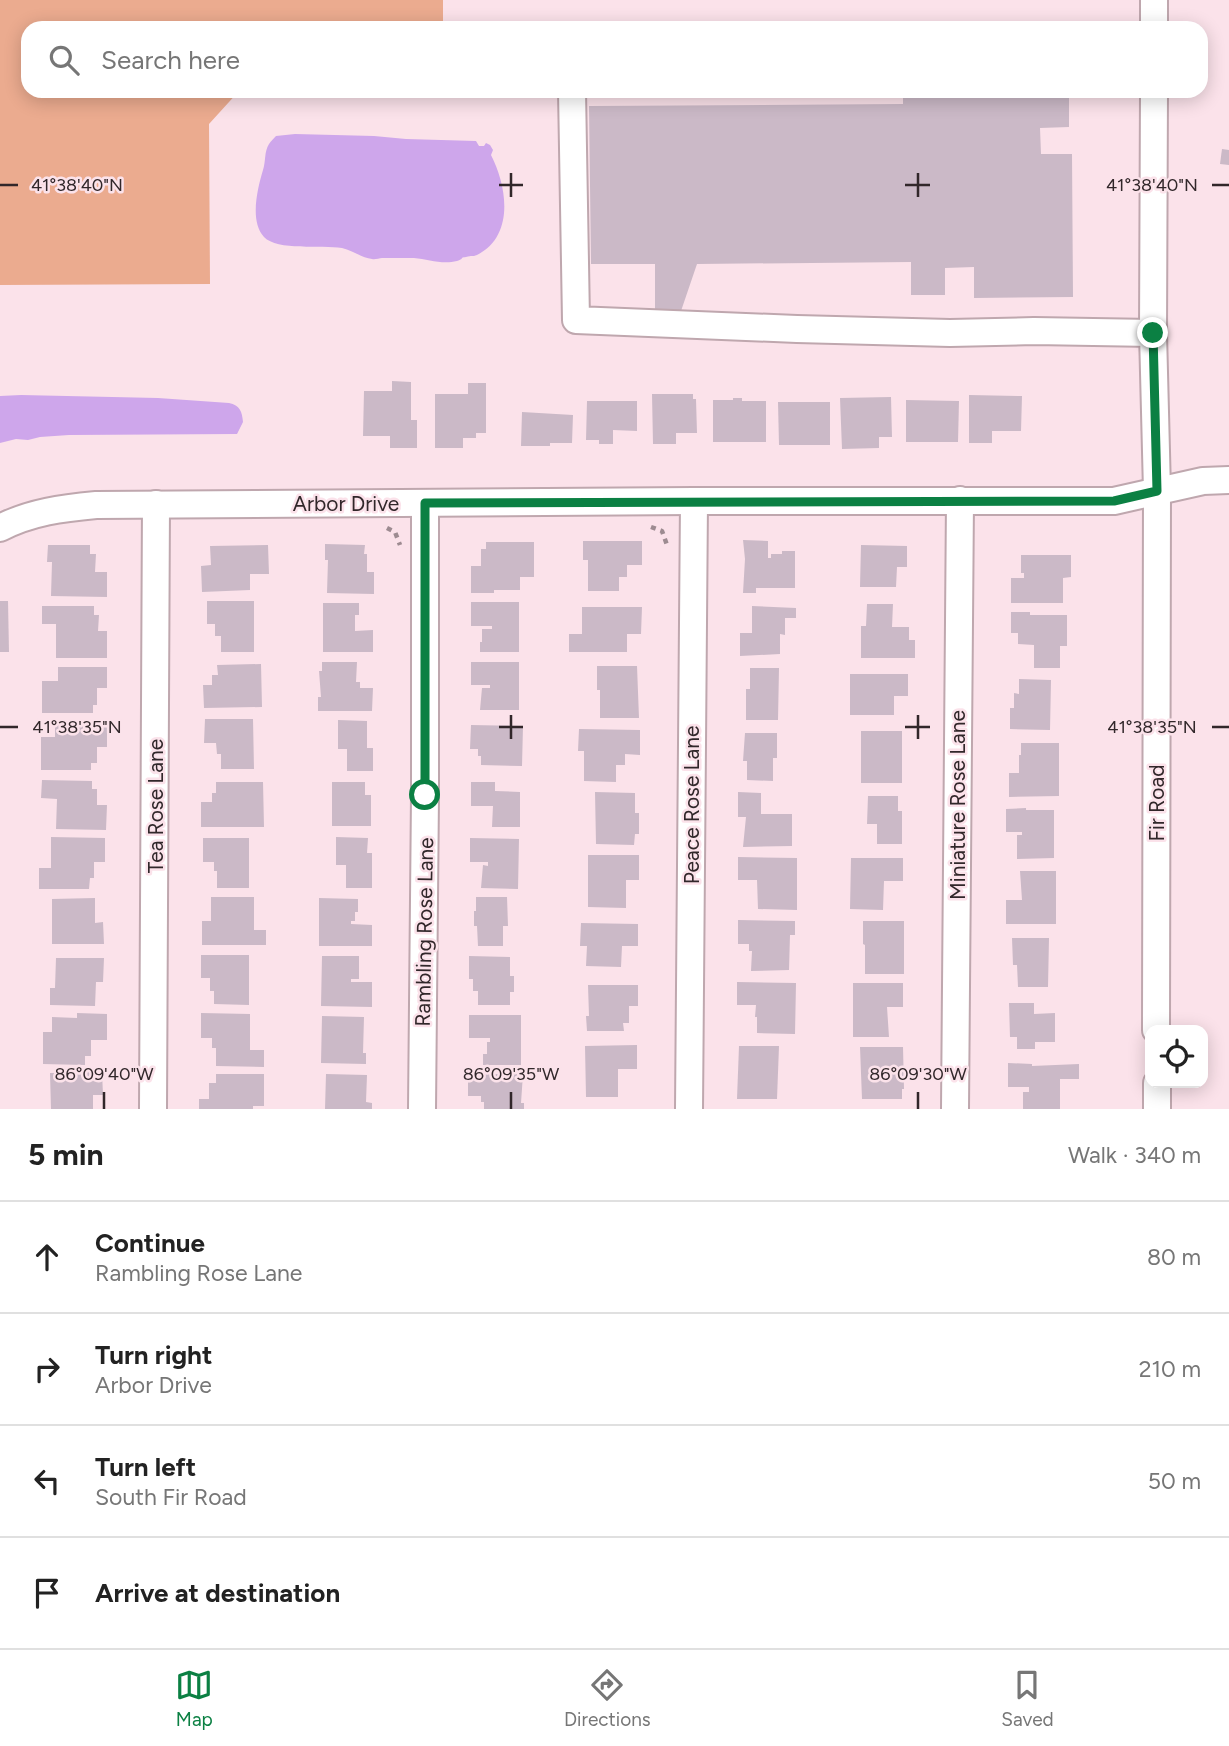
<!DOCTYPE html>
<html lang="en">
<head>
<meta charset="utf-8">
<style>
	:root { --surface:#fff; --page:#f2f2f2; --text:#222; --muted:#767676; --line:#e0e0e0; --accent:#0b8043 }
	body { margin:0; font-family:Figtree,sans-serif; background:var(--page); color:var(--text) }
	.controls { position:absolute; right:21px; bottom:21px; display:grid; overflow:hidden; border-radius:14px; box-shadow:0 4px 18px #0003 }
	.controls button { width:63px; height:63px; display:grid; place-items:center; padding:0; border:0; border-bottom:2px solid var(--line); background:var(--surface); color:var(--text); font:35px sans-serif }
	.stop { position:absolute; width:21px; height:21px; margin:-16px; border:5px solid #0b8043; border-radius:50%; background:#fff }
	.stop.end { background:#0b8043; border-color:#fff; box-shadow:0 2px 7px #0008 }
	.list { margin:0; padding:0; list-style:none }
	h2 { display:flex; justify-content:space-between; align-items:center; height:91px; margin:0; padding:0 28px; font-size:30px }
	h2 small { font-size:23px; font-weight:400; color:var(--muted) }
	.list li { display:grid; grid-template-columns:46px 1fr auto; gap:21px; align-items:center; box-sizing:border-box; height:112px; padding:0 28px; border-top:2px solid var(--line) }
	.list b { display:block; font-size:26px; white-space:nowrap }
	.list p { margin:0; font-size:23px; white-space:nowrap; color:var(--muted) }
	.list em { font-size:23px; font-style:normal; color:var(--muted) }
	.icon { flex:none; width:38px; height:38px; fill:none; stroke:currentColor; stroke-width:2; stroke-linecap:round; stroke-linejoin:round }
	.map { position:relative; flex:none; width:1229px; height:1109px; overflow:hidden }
	.search { position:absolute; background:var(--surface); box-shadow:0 4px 18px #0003; left:21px; right:21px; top:21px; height:77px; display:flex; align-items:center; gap:18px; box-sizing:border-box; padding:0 24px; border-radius:21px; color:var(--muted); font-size:26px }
	.sheet { height:539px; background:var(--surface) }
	nav { display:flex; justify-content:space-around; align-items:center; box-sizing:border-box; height:98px; border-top:2px solid var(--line); background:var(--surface); font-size:19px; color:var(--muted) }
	nav a { display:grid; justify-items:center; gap:4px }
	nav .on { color:var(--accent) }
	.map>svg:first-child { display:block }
	.green { fill:#ebab8f }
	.water { fill:#cea6eb }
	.building { fill:#cbb9c7 }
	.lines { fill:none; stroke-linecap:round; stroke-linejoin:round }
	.minor-casing { stroke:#bfa7ae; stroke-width:30 }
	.path { stroke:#9d8b91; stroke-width:4.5; stroke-dasharray:5 5; stroke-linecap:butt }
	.minor { stroke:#fff; stroke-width:26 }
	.route { stroke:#0b8043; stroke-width:9 }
	.ticks { fill:none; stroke:#31272a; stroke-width:2.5 }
	.labels { text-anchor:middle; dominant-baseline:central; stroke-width:5; stroke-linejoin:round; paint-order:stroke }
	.street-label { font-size:21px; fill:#31272a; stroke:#fbe2ea }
	.ticks-label { font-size:18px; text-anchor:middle; fill:#31272a; stroke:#fbe2ea; stroke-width:5; stroke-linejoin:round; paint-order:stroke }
</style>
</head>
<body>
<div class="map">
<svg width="1229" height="1109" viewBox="0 0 1229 1109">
	<rect width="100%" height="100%" fill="#fbe2ea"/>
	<!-- green -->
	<path class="green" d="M0,0h443v28h-415v63h211l-30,33 1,160 -210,1z"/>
	<!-- water -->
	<g class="water">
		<path d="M295,134l79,2 32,3 70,2 3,5h5l2,-3 4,2 3,5 -2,5c16,31 24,81 -14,100 -5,2 -5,0 -11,2 -8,1 0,1 -9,4 -15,4 -29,-2 -43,-3 -10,0 -21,0 -32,0 -3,0 -7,2 -10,1 -10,-1 -20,-9 -30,-11 -20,-3 -65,3 -78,-11 -15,-16 -6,-50 -1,-67 3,-9 1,-18 6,-26 2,-3 5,-6 7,-8z"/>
		<path d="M21,395l137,3 71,5c11,2 13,9 14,19l-6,12 -168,1 -29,2 -12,3 -12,-1 -16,4v-47z"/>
	</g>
	<!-- building -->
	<g class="building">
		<path d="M903,91h166v36l-29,1 1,26h31l1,143 -99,1v-31l-29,1v27h-34v-33l-214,2 -16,47h-26v-47h-64l-2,-158 314,-2z"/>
		<path d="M1222,149l7,1v15l-9,-1z"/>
		<path d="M392,381l19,1v38h6v28h-27v-12h-27l1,-45h28z"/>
		<path d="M468,383h18v50h-10v5h-13v10h-28v-54h33z"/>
		<path d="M652,394h41v5h3l1,34h-21v11h-23z"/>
		<path d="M969,395l53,1 -1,35h-29v12h-23z"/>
		<path d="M891,397l1,40h-13v11l-37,1 -2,-51z"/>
		<path d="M733,398h9v3h24v41h-53v-42h20z"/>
		<path d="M906,400l53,1 -1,41h-52z"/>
		<path d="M587,401h50v30l-24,-1v14h-14v-4h-13z"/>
		<path d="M778,402h52v43h-51z"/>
		<path d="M522,412l51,3 -1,28h-22v3h-29z"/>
		<path d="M743,540l25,1v17h3v-4h11v-3h13v37h-39v5h-13l2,-34z"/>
		<path d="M583,541h59v24h-15v12h-8v14h-31v-31h-5z"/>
		<path d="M486,542h48v35h-14v13h-26v3h-23v-27h10v-17h5z"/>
		<path d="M325,544l40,1 -1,9h3v18h7v22l-47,-1 1,-33h-3z"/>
		<path d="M48,545h42v9h6l-1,18h12v25l-56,-1 1,-34h-5z"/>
		<path d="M268,545l1,29h-19v16l-48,2 -1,-26 10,-1 -1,-19z"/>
		<path d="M861,545l46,1v21h-10l-1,20h-36z"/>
		<path d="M1021,555h50v22l-8,1v25h-52v-25h13v-5h-3z"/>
		<path d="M0,601h8l1,51h-9z"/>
		<path d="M207,601h47v51h-33v-16h-6v-12h-8z"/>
		<path d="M471,602h48v50h-39v-10h2v-13h10v-3h-21z"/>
		<path d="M323,603h36v12h-4v16l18,-1v22h-50z"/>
		<path d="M867,604h26l-1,23h17v13h6v18h-54v-32h5z"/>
		<path d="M42,606h52v9h5l-1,16h9v27h-51v-34h-14z"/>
		<path d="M752,606l44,2v10h-11v17l-5,-1v20l-40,2v-23h12z"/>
		<path d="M582,607h60l-1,27h-14v18h-58v-18h13z"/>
		<path d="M1011,612h19v3h37v31h-7v22h-26v-23l-16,-1v-11h-7z"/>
		<path d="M322,662h35l-1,20h4v6h13l-1,23h-54v-14h3l-2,-26h3z"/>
		<path d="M471,662h48v48h-39l2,-22h8v-3h-19z"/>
		<path d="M261,664l1,43 -58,1 -1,-23h9v-10h6l-1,-10z"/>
		<path d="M597,666h40l2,52h-39v-28h-3z"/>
		<path d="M58,667h49v21h-10v17h-4v8h-51v-32h16z"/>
		<path d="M750,668h29l-1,52h-32v-31h4z"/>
		<path d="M850,674h58v22h-14v19h-44z"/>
		<path d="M1019,679l32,1 -1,50 -40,-1v-21h4v-15l5,1z"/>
		<path d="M205,719h48l1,50h-33v-15h-4l-1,-11h-12z"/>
		<path d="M338,720l29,1v27h6v23h-26v-22h-9z"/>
		<path d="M55,722h52v25h-10v16h-6v7h-50v-33h14z"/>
		<path d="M471,725l52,1 -1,40 -41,-1v-9h-3v-7h-8z"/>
		<path d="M579,729l61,1v25l-15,-1v11h-9v17l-32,-1v-30h-6z"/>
		<rect x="861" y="731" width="41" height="52"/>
		<path d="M745,733h32v25h-4v23l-26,-1v-19h-4z"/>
		<path d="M1021,743h38v53l-50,1v-24h10v-18h2z"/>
		<path d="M42,780l50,1v8h5v16h10l-1,25 -50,-1 1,-30 -16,-1z"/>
		<path d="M216,782h47l1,45h-63v-25h11v-9h4z"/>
		<path d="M332,782h33v13h6v31h-39z"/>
		<path d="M471,782h24v9l25,1v35h-28l1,-21h-22z"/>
		<path d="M595,792l40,1v20h4v21h-4l-1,11 -38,-1z"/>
		<path d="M738,792l23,1v21h31v32l-49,1 3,-30h-8z"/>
		<path d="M868,796h30v15h4v33h-25v-20h-10z"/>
		<path d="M1026,808v2h28v48l-37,1v-24h5v-3h-16v-23z"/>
		<path d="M51,837l54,1v24h-11v16h-4l-1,11h-50v-21h12z"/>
		<path d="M336,837l32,1 -1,15h5v35h-26v-23h-10z"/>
		<path d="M203,838h46v50h-32v-17h-3v-9h-11z"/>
		<path d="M470,838l49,1 -1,50 -37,-1 2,-23 5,1v-4h-18z"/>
		<path d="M588,855h51v25h-13v28l-38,-1z"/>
		<path d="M738,857l59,1v52l-39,-1 -1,-29h-19z"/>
		<path d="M851,858h52v23h-19l-1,29 -33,-1z"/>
		<path d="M1020,871h36v53h-50v-24h16z"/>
		<path d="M211,897h43v33h12v15h-64v-24h9z"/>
		<path d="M476,897h31l1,29h-5v20h-25l-1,-20h-3v-15h2z"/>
		<path d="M95,898v25l8,-1 1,22h-52v-45z"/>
		<path d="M319,898l39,1v13h-3v9h-4v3l21,1v21h-53z"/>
		<path d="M738,920l57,1v14h-5l-1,35 -38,1 1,-20h-3v-7h-11z"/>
		<path d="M863,921h41v53h-39v-29l-2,-1z"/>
		<path d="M581,923l57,1v22h-16l-1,21 -35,-1 1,-20h-7z"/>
		<path d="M1012,938h37l-1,49h-30l-1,-22h-4z"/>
		<path d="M201,955h48v50l-35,-1v-13h-4v-13h-9z"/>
		<path d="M322,956h37v23h-8v3h21v25l-51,-1z"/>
		<path d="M469,956l41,1v19h4v16h-4v13h-32v-14h-5v-12h-4z"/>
		<path d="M56,958h48l-1,24h-7l-1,24 -45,-1v-17h5z"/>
		<path d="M737,982l59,1 -1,51 -38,-1v-16h-2l1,-12h-19z"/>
		<path d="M853,983h50v24h-16l2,30h-36z"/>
		<path d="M588,985h50v21h-9v17h-6l1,8h-37l-1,-15h3z"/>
		<path d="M1009,1003h25v11l21,-1v29h-20v7h-18v-12h-7z"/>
		<path d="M77,1013l30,1v26h-16v16h-6v9l-42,-1v-32h9v-15l25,1z"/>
		<path d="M201,1013l49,1v36h14v17l-48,-1v-18h-4v-10h-11z"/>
		<path d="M469,1015h52v50h-38v-11h4v-12h3v-4h-21z"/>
		<path d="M322,1016l42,1 -1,36h3v11l-45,-1z"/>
		<path d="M637,1045v24h-19v28h-32l-1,-51z"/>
		<path d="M739,1046h40l-2,53h-40z"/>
		<path d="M860,1047h43l1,42h-2v10h-40z"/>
		<path d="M1008,1063l24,1v2l47,-2v15h-19v30h-37v-17h6v-5h-21z"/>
		<path d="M102,1072l1,23h-10v14h-42l-1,-36z"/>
		<path d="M216,1074h48v32h-11v3h-54v-10h10v-16h7z"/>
		<path d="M326,1074l41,1 -1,27 6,1v6h-47z"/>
		<path d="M468,1074h55l-2,29h3v6h-40v-7h-3v-6h-13z"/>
	</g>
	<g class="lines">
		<!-- minor casing -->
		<g class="minor-casing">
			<g id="minor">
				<path d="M1154,0v28"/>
				<path d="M572,91l4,229 221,9 153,4 84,-2 119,2"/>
				<path d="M1154,91l-1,242 4,158 -1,539"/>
				<path d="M0,528c31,-16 63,-20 96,-23l598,-4h420l89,-20 26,-1"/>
				<path d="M1157,1083v26"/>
				<path d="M153,1109l3,-605"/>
				<path d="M422,1109l3,-314v-292"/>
				<path d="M689,1109l5,-608"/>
				<path d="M955,1109l5,-609"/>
			</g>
		</g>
		<!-- path -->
		<g class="path">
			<path d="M651,527l11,4 5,14"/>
			<path d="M387,528l8,4 5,13"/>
		</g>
		<!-- minor -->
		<use href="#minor" class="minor"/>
	</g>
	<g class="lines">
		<!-- route -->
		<path class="route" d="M425,795v-292l689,-2 43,-10 -4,-158"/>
	</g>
	<!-- ticks -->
	<path class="ticks" d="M511,173v24M918,173v24M0,185h18M499,185h24M905,185h25M1212,185h17M511,715v24M918,715v24M0,727h18M499,727h24M905,727h25M1212,727h17M104,1092v17M511,1092v17M918,1092v17"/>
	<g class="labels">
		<!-- street labels -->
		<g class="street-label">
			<text x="346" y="503">Arbor Drive</text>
			<text transform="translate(1156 803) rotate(-90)">Fir Road</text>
			<text transform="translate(691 805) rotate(-90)">Peace Rose Lane</text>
			<text transform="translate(957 805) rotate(-90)">Miniature Rose Lane</text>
			<text transform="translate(155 806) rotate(-90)">Tea Rose Lane</text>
			<text transform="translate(424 932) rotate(-89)">Rambling Rose Lane</text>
		</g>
	</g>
	<g class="ticks-label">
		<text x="77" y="191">41°38'40"N</text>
		<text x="1152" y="191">41°38'40"N</text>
		<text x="77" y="733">41°38'35"N</text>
		<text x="1152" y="733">41°38'35"N</text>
		<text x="104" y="1080">86°09'40"W</text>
		<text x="511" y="1080">86°09'35"W</text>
		<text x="918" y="1080">86°09'30"W</text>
	</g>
</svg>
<div class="controls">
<button><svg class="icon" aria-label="locate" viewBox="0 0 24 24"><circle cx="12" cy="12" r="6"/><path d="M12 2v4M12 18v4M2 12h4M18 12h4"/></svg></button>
</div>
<div class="stop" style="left:425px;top:795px"></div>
<div class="stop end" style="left:1153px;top:333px"></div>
<div class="search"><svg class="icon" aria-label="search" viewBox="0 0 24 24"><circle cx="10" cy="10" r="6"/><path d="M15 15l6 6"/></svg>Search here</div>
</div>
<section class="sheet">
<h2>5 min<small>Walk · 340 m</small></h2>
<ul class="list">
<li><svg class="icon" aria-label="ahead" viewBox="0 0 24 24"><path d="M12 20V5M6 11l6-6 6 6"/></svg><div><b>Continue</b><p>Rambling Rose Lane</p></div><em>80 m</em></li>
<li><svg class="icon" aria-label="right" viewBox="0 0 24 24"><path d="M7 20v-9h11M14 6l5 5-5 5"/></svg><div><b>Turn right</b><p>Arbor Drive</p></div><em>210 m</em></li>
<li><svg class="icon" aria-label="left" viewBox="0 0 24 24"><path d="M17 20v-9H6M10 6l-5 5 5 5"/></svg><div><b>Turn left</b><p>South Fir Road</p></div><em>50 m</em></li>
<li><svg class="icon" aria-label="arrive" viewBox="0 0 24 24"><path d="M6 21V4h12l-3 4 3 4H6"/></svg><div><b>Arrive at destination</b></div></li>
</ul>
</section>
<nav>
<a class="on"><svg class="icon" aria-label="map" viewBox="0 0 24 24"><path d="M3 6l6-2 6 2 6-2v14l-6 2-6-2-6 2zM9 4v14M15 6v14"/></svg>Map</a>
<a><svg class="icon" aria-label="directions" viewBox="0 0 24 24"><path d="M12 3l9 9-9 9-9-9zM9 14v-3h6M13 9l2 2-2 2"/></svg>Directions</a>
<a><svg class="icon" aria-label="saved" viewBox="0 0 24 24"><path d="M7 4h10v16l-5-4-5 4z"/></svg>Saved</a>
</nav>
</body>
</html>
